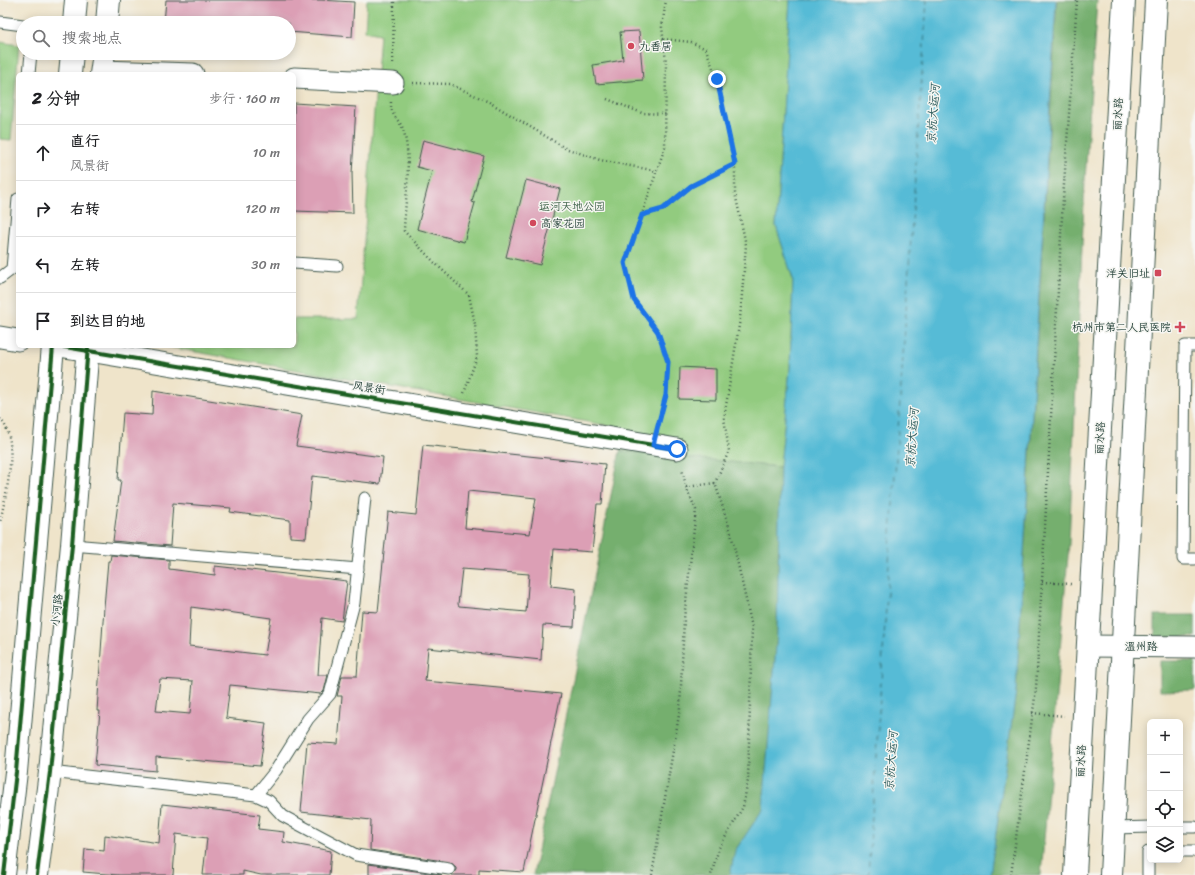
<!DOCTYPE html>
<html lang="zh">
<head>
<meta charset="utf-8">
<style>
	:root { --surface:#fff; --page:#f6f6f6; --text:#202124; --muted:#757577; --line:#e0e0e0 }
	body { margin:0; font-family:Sriracha,"LXGW WenKai TC",sans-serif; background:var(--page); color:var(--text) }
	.controls { position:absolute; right:12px; bottom:12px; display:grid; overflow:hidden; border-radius:6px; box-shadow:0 2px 10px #0003 }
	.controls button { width:36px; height:36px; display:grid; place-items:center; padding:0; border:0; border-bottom:1px solid var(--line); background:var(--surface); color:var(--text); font:20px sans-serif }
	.stop { position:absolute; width:12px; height:12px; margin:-9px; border:3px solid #1a73e8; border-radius:50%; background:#fff }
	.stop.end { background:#1a73e8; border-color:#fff; box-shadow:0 1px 4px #0008 }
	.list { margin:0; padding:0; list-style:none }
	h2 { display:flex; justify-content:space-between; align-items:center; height:52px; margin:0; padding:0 16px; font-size:17px }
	h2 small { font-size:13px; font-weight:400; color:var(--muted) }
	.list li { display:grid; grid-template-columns:26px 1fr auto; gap:12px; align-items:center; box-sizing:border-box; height:56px; padding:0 16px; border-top:1px solid var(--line) }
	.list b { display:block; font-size:15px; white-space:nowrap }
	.list p { margin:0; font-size:13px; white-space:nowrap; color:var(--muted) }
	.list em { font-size:13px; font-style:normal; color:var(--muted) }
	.icon { flex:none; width:22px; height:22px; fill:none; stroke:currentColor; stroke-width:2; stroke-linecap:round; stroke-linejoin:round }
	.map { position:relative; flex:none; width:1195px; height:875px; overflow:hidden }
	.search { position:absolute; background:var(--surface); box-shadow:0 2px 10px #0003; left:16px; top:16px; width:280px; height:44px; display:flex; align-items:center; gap:10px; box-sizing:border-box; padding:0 14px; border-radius:22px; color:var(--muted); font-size:15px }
	.panel { position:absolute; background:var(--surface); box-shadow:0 2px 10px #0003; left:16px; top:72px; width:280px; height:276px; border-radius:6px }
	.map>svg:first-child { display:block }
	.green { fill:#92cb7f; stroke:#58845a }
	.forest { fill:#75af6e; stroke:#4a7651 }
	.water { fill:#57bbd6; stroke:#3b7c85 }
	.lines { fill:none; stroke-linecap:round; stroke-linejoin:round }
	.ferry { stroke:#2d5c5c; stroke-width:1; stroke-dasharray:5 4; stroke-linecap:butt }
	.building { fill:#dc9fb5; fill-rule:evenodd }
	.service-casing { stroke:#3e564a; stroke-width:13 }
	.minor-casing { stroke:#3e564a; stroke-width:23 }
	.secondary-casing { stroke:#3e564a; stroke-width:24 }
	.path { stroke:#3e564a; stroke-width:2.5; stroke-dasharray:1 3; stroke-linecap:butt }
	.service { stroke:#fff; stroke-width:11 }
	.minor { stroke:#fff; stroke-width:21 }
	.secondary { stroke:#fff; stroke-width:22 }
	.cycleway-casing { stroke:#f6f6f2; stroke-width:6 }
	.cycleway { stroke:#1b5e20; stroke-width:4 }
	.route { stroke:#1a73e8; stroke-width:5 }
	.poi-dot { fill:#d1495b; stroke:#f6f6f2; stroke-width:1.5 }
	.labels { text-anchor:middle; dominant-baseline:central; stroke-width:3; stroke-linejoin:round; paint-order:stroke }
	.poi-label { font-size:11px; fill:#1f3d34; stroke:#f6f6f2; text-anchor:start }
	.street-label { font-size:11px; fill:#1f3d34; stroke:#f6f6f2 }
	.park-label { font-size:11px; fill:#3c6047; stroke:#f6f6f2 }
	.water-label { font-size:12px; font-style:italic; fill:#2d5c5c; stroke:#f6f6f2 }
</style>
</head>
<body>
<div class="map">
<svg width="1195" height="875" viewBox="0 0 1195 875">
	<rect width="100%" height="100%" fill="#f6f6f2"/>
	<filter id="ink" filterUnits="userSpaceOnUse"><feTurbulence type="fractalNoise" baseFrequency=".025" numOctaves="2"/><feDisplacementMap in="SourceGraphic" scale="8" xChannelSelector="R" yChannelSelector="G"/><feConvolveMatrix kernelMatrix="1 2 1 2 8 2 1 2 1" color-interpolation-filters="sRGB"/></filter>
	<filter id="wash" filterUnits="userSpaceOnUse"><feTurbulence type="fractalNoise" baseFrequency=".012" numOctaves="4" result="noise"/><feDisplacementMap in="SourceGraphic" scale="16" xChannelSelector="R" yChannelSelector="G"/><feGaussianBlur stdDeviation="0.9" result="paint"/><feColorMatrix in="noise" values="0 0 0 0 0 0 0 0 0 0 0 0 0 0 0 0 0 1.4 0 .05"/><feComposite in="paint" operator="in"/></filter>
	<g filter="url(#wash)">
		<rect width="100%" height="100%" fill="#efe4ca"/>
		<!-- green -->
		<g class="green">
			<path d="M367,0h423l-14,226 17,53 -3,90 -10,98 -160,-16 7,-22 -464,-83h131v-27h64l22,-285 -15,-3z"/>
			<path d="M0,42l19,3 -8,95 -11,-1z"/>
		</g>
		<!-- forest -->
		<g class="forest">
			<path d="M1057,0h40l-12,180 -16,364 -28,331h-51l26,-184z"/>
			<path d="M620,451l160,16 -3,167 -14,175 -28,42 -5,24h-197z"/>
			<rect x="1155" y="615" width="40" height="22"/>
			<path d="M1160,661h35v29l-35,1z"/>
		</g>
		<!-- water -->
		<path class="water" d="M790,0h266l-40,691 -26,184h-260l5,-24 28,-42 14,-175 3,-167 10,-98 3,-90 -17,-53z"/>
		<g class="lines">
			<!-- ferry -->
			<path class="ferry" d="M868,875l59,-875"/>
		</g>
		<g id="blocks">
			<!-- building -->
			<g class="building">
				<path d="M166,0h155l33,2 -2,35 -63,-5v-9h-125z"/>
				<path d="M639,31l4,49 -47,4 -3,-19 30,-5 -3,-28z"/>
				<path d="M294,103l62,4 -4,66 1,40 -59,-2z"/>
				<path d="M423,140l61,16 -12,46 3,1 -11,39 -47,-13 15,-58 -15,-4z"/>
				<path d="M526,180l34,9 -20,76 -34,-8z"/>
				<path d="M680,367l36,2v31l-37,-1z"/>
				<path d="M153,391l149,24 -6,31 87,11 -3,27 -68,-8 -6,62 -16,-1v-17l-60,-8 1,-4 -58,-5 -3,43 -57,-5 8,-61h-3l5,-67 29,2z"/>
				<path d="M423,445l182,19 -3,40h-5l-5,48 -38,-3 -3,37 25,3 -2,38 -31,-2 -2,35 -113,-12 -3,33 136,13 -37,178 -45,-3v6h-27l4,-5v-3l-6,-5 -80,-12 1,-30 -70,-8 6,-70 31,2 4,-48h-5l5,-20h15l5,-65 16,1 10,-100 28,3zM468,491l68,7 -6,36 -65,-6zM462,569l67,5 -3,38 -67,-6 -1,-2z"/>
				<path d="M111,555l58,5v9l46,6v-9l132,15 -5,40 -20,-3 -4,57h10l-4,16 -3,3 -91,-9 -4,33 40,5 -6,43 -104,-9v14l-61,-6 5,-54h-3l7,-104 4,-46h2zM191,607l80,11 -6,37 -76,-9zM160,679l33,2 -3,33 -34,-3z"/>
				<path d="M162,804l98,11 -2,14 26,3 -1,10 48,9 -2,24h-68l-18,-4v4h-40l4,-37 -31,-4 -3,41h-54l-36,-3 2,-23 19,2 1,-16 54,8z"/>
				<path d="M369,864l73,11h-73z"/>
			</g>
		</g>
	</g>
	<g filter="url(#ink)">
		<use href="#blocks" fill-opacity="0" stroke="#3e564a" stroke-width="1"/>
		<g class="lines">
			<!-- service casing -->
			<g class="service-casing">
				<g id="service">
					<path d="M0,22l23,3"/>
					<path d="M29,74l2,-21"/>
					<path d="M294,263l43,3"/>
					<path d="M0,278l12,-9 6,-70"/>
					<path d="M1195,346h-10l-2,213h12"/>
					<path d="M72,545l286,24"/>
					<path d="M50,772l206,23 13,6 14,15 73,39 93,14"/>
					<path d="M256,795l20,-25 32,-51 22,-25 24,-91 11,-105"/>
					<path d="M1180,827h15"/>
					<path d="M1114,828l36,-1"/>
					<path d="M1180,851h15"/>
					<path d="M1148,875v-23h2"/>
				</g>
			</g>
			<!-- minor casing -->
			<g class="minor-casing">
				<g id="minor">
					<path d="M102,71l91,3"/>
					<path d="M294,78l99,5"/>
					<path d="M0,337l18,3"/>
					<path d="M59,346l618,103"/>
					<path d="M1088,646l107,1"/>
				</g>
			</g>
			<!-- secondary casing -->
			<g class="secondary-casing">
				<g id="secondary">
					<path d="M74,23l2,-23"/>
					<path d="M107,23l2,-23"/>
					<path d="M70,74l2,-21"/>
					<path d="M101,74l3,-21"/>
					<path d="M4,875l12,-103 37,-426"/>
					<path d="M37,875l13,-103 22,-227 16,-199"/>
					<path d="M1075,875l49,-875"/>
					<path d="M1111,875l45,-875"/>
				</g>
			</g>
			<!-- path -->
			<g class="path">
				<path d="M663,39l28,3 15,7 11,30 18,85v29l11,52 -6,74 -16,99 5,33 -14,32 16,50 21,94 -4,153 -5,27 -24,41 -8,27"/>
				<path d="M393,63l1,-63"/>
				<path d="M413,83l37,1 39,18 76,46 35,12 57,11"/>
				<path d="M607,99l35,14 24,1"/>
				<path d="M391,102c-1,15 10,18 13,30 8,31 1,67 0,99l32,33 33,31 6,29 2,33 -13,36"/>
				<path d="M643,215l20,-6 28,-23 44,-22"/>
				<path d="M0,419c21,19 5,79 0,103"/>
				<path d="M658,425l8,-30 2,-33 -10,-30 -24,-32 -9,-37 40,-116 1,-85 -4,-35 4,-27"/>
				<path d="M686,487l29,-4"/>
				<path d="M1042,582l29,2"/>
				<path d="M1032,713l32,3"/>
				<path d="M652,875l28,-166 4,-90 12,-109 -10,-23 -4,-18"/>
				<path d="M1011,875l25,-186 27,-490 14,-199"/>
			</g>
			<!-- service -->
			<use href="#service" class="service"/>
			<!-- minor -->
			<use href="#minor" class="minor"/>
			<!-- secondary -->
			<use href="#secondary" class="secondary"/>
			<!-- cycleway casing -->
			<g class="cycleway-casing">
				<g id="cycleway">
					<path d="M59,346l618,103"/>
					<path d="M4,875l12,-103 37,-426"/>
					<path d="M37,875l13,-103 22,-227 16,-199"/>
				</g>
			</g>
			<!-- cycleway -->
			<use href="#cycleway" class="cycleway"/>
		</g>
	</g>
	<g class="lines" filter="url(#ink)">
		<!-- route -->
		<path class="route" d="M677,449l-24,-4 13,-50 2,-33 -10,-30 -24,-32 -9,-37 17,-48 21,-6 28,-23 44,-22 -18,-85"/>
	</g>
	<!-- markers -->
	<g class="poi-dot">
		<circle cx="631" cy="46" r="4"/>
		<circle cx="533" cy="223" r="4"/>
		<rect x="1154" y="269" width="8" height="8" rx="2"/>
		<path d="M1178 321h4v4h4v4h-4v4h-4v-4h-4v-4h4z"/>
	</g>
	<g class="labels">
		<!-- poi labels -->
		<g class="poi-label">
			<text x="639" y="46">九香居</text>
			<text x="541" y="223">高家花园</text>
			<text x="1150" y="273" text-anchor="end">洋关旧址</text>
			<text x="1171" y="327" text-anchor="end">杭州市第二人民医院</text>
		</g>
		<!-- street labels -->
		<g class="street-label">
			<text transform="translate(1118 114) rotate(-87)">丽水路</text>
			<text transform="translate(369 388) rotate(9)">风景街</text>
			<text transform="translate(1100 438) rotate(-87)">丽水路</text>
			<text transform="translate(57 610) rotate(-84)">小河路</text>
			<text x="1141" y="646">温州路</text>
			<text transform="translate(1081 761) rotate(-87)">丽水路</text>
		</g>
		<!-- park labels -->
		<g class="park-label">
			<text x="572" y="206">运河天地公园</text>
		</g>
		<!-- water labels -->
		<g class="water-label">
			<text transform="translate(933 114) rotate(-86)">京杭大运河</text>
			<text transform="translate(912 438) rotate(-86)">京杭大运河</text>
			<text transform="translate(891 761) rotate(-86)">京杭大运河</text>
		</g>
	</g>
</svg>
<div class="controls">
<button>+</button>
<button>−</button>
<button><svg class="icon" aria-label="locate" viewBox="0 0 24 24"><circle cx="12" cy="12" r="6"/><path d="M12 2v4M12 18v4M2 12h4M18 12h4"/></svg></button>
<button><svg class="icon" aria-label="layers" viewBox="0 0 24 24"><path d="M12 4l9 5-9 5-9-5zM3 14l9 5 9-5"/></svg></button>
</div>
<div class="stop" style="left:677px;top:449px"></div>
<div class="stop end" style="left:717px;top:79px"></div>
<div class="search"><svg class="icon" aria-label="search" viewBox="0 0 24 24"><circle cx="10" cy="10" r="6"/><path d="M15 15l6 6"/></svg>搜索地点</div>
<section class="panel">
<h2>2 分钟<small>步行 · 160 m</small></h2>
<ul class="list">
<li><svg class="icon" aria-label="ahead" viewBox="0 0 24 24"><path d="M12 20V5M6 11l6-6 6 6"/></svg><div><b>直行</b><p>风景街</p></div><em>10 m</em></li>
<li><svg class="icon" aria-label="right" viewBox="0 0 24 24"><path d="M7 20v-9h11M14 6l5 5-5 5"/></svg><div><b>右转</b></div><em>120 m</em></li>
<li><svg class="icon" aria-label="left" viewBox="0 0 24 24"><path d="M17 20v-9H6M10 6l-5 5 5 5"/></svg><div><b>左转</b></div><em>30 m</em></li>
<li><svg class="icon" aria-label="arrive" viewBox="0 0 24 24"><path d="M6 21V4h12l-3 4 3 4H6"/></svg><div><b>到达目的地</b></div></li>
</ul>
</section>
</div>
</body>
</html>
